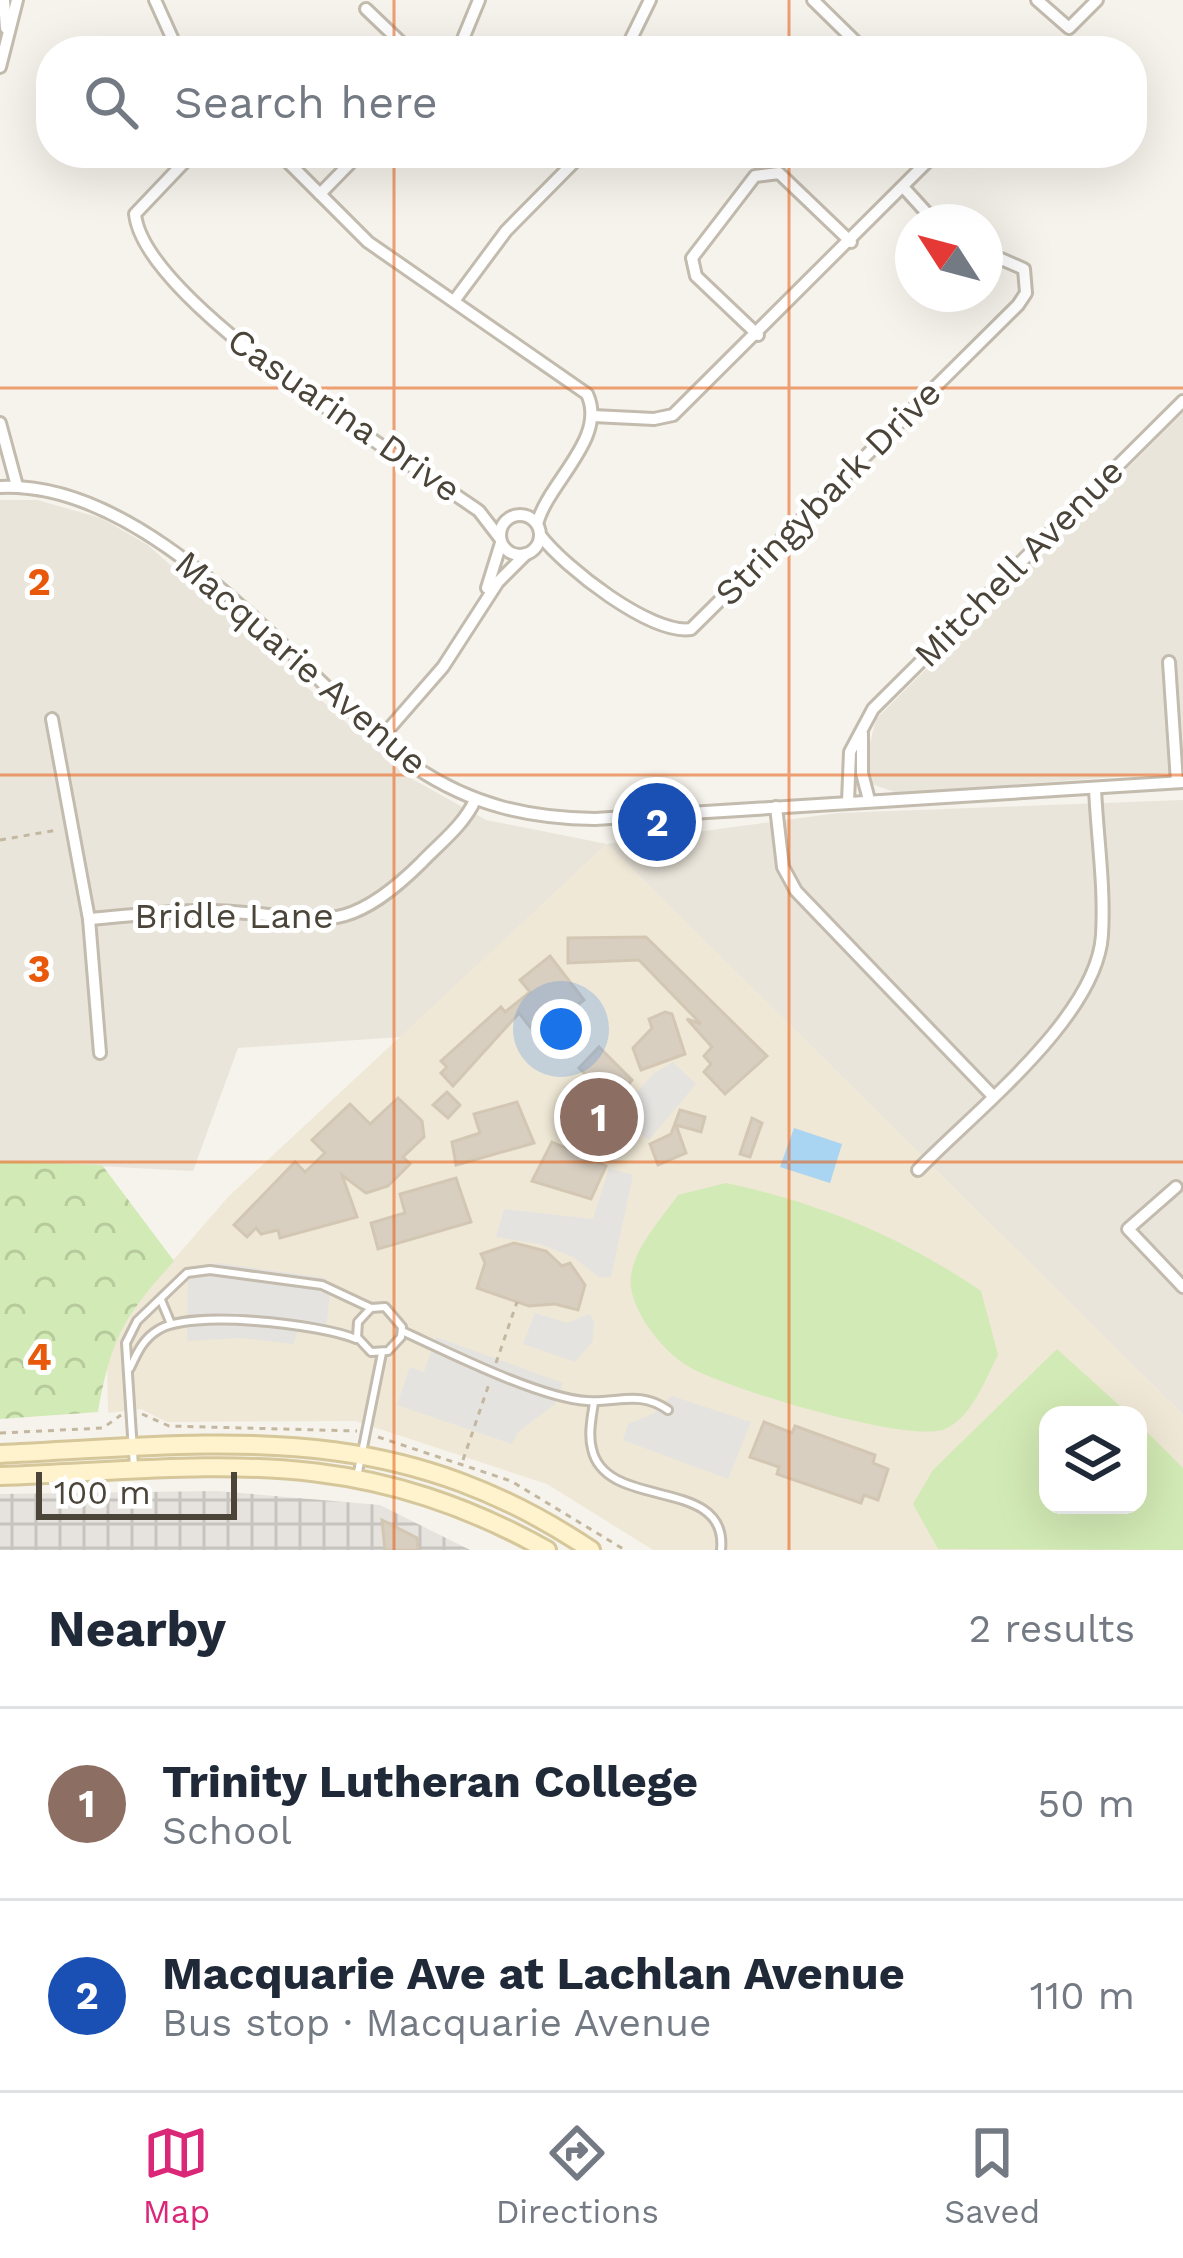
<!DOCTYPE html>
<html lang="en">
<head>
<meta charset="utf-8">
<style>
	:root { --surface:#fff; --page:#f6f6f7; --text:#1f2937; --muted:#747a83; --line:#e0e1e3; --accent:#db2777 }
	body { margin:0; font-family:"Work Sans",sans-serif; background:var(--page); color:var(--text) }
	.controls { position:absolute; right:36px; bottom:36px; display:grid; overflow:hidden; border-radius:24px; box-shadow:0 12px 48px #0002 }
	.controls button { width:108px; height:108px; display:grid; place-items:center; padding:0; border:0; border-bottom:3px solid var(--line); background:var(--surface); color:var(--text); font:60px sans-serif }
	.compass { position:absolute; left:895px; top:204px; width:108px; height:108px; border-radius:50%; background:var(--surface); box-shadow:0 12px 48px #0002; rotate:306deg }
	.scale { position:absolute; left:36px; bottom:30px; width:201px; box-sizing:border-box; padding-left:12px; border:6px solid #4b4439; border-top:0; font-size:33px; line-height:42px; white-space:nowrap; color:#4b4439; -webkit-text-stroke:9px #fff; paint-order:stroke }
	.you { position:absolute; left:561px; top:1029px; width:42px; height:42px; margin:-30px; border:9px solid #fff; border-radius:50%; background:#1a73e8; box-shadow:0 0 0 18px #1a73e833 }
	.badge { display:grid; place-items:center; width:78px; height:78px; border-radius:50%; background:var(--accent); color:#fff; font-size:39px; font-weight:700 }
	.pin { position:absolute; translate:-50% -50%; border:6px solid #fff; box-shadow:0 3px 12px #0006 }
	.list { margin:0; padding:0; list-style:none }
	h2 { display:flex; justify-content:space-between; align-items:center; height:156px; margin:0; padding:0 48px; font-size:51px }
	h2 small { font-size:39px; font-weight:400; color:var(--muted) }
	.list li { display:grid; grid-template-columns:78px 1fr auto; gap:36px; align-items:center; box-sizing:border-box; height:192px; padding:0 48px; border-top:3px solid var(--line) }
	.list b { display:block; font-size:45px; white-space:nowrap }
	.list p { margin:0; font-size:39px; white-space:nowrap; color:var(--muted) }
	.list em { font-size:39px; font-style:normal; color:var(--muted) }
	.icon { flex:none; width:66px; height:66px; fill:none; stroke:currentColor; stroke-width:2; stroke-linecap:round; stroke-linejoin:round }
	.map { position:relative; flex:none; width:1183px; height:1550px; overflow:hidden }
	.search { position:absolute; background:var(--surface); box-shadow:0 12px 48px #0002; left:36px; right:36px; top:36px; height:132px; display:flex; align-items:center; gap:30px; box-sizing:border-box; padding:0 42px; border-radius:48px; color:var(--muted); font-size:45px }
	.sheet { height:540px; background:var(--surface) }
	nav { display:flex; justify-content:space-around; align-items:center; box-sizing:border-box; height:168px; border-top:3px solid var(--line); background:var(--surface); font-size:33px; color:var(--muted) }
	nav a { display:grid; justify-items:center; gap:6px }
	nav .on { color:var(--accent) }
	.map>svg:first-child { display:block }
	.residential { fill:#eae5da }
	.industrial { fill:url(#industrial-grid) }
	.education { fill:#efe8d6; fill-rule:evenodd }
	.park { fill:url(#park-crowns) }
	.garden { fill:#d2eab5 }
	.parking { fill:#e5e3e0 }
	.water { fill:#a9d4f2 }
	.building { fill:#d8cfc1; stroke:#d3c7b4; stroke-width:3 }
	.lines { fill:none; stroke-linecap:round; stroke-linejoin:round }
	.lane-casing { stroke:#c2bbae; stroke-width:12 }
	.street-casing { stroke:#c2bbae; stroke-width:16 }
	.secondary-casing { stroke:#d6c79b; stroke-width:22 }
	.path { stroke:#c4b79f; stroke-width:3; stroke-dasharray:6 6; stroke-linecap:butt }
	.lane { stroke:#fff; stroke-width:6 }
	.street { stroke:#fff; stroke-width:10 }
	.secondary { stroke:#fff3cd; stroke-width:16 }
	.grid { fill:none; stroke:#e8590c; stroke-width:3; stroke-opacity:0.55 }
	.labels { text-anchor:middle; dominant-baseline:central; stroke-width:10; stroke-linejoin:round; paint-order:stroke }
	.street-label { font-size:36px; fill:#4b4439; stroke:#fff }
	.grid-label { font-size:39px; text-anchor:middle; font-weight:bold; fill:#e8590c; stroke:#fff; stroke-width:10; stroke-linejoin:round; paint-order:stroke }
</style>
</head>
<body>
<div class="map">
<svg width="1183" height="1550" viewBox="0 0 1183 1550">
	<defs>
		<pattern id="industrial-grid" width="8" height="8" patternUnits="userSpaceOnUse" patternTransform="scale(3)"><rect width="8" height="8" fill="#e6e2dd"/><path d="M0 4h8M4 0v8" fill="none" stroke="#c7c3be"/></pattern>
		<pattern id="park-crowns" width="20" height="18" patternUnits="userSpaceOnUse" patternTransform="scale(3)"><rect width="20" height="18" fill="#d2eab5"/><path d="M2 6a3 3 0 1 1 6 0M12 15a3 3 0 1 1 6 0" fill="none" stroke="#b6ca9c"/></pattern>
	</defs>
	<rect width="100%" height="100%" fill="#f6f3ec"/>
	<!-- residential -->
	<g class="residential">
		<path d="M1183,413v359l-286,21 -25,-9 -7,-20 11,-45z"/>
		<path d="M0,500h37l64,18 47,27 257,230 81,45 121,24 231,-31 345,-13v615l-576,-571 -206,193 -163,11 -45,123 -193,-10z"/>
	</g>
	<!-- industrial -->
	<path class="industrial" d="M217,1491l163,14 90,45h-470v-56z"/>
	<!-- education -->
	<path class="education" d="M607,844l576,571v135h-530l-106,-66 -192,-63 -188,1 -26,-13 -33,4 -1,-52 17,-44 104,-120zM1048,1415h90v90h-90z"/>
	<!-- park -->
	<path class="park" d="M0,1161l102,4 72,96c-51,57 -62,75 -76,151l-98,7z"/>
	<!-- garden -->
	<g class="garden">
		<path d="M726,1183c94,20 176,54 255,108l17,64c-13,25 -26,62 -53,74 -36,15 -211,-39 -250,-59 -27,-13 -55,-47 -63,-77 -9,-34 28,-72 46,-98z"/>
		<path d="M1057,1349l73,66h-82v90h90v-82l45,45v82l-245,-1 -25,-45 20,-34z"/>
	</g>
	<!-- parking -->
	<g class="parking">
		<path d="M673,1062l23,22 -47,56 -32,-25 36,-41z"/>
		<path d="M609,1168l24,7 -22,102 -11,1 -27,-21 -33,-13 -44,-7 8,-28 89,10z"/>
		<path d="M218,1263l107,15 6,9 -6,47 -28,-2 -3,12 -53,-6 -54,3 1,-74z"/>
		<path d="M535,1313l32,10 22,-9 5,7 -1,20 -18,21 -52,-18z"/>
		<path d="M436,1337l127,46 -8,21 -37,28 -6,12 -115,-39 13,-38 14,5z"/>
		<path d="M672,1396l79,26 -23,57 -105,-39 5,-16 25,-10z"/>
	</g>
	<!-- water -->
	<path class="water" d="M794,1128l48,16 -12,39 -50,-16z"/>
	<!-- building -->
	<g class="building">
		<path d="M646,937l121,119 -42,38 -21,-22 7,-8 -7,-8 8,-9 -25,-28 14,5 -62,-64 -71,3v-25z"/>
		<path d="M550,956l34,44 -13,10 4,4 -38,22 -18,-23 -66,73 -12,-13 6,-6 -6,-6 60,-54 4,5 25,-20 -10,-12z"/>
		<path d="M665,1012l7,2 13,40 -44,16 -8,-22 19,-20 -3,-9z"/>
		<path d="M599,1047l33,33 -18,22 -35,-34z"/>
		<path d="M447,1092l13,13 -12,13 -15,-13z"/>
		<path d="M398,1098l24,23 2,16 -21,20 7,7 -22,22 -22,7 -24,-18 15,42 -77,21 -2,-8 -17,4 -5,-6 -9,9 -13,-12 61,-63 10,10 20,-19 -13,-13 38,-36 20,20z"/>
		<path d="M517,1102l17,41 -78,22 -4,-23 28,-9 -6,-19z"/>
		<path d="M680,1110l25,7 -4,15 -25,-7 10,28 -28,12 -8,-21 21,-10z"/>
		<path d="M752,1118l10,5 -12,34 -10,-3z"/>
		<path d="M552,1142l54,24 -15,33 -59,-18z"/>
		<path d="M456,1178l15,44 -93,27 -7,-26 34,-10 -5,-19z"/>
		<path d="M514,1243l32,8 16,15 8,-3 15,22 -7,25 -23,-6 -26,2 -52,-18 8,-25 -4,-9z"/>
		<path d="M764,1422l28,11 3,-7 80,29 -2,8 15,6 -10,31 -14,-5 -3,8 -84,-29 2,-7 -29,-10z"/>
		<path d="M382,1520l35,18 1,12h-33z"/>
	</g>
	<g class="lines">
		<!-- lane casing -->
		<g class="lane-casing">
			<g id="lane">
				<path d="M161,1300l10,24"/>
				<path d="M402,1331c46,21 137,67 185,70 31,2 53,-11 81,9"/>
				<path d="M130,1368c7,-15 13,-29 28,-38 31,-21 163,-6 198,9"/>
				<path d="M594,1402c-2,14 -6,32 -2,47 14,63 137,26 129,101"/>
				<path d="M134,1467l-8,-124 11,-22 50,-48 23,-3 112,15 49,23 14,-1 17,20 -1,10 -13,14 -17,1 -14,-15 1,-15 13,-14"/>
				<path d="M357,1477l25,-124"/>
			</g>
		</g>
		<!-- street casing -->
		<g class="street-casing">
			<g id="street">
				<path d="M4,0l2,28"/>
				<path d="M155,0l23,51"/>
				<path d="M813,0l52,51"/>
				<path d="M1037,0l32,28 28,-28"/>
				<path d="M366,9l44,42"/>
				<path d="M458,51l21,-51"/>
				<path d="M625,51l25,-51"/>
				<path d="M0,67l17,-67"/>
				<path d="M193,153l-58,61c9,88 267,243 344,297l20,26"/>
				<path d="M279,153l89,89 219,152c21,44 -39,88 -50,130"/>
				<path d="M905,189l30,33"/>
				<path d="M320,194l40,-41"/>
				<path d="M454,301l52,-70 77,-78"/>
				<path d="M758,335l-62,-59 -4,-18 63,-82 24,-3 72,69"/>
				<path d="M593,416l61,3 19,-4 263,-262"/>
				<path d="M0,423l17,63"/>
				<path d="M0,487c155,-7 301,190 415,280 57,38 112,51 180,52l588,-37"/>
				<circle cx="520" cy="535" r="20"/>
				<path d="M540,535c24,32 111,100 151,94l327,-324 8,-12 -2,-24 -39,-17"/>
				<path d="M487,588l14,-45"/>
				<path d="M1169,662l8,120"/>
				<path d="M52,719l37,200 11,134"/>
				<path d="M862,734v39l7,27"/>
				<path d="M381,738l62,-71 55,-85 28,-28"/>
				<path d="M848,802l2,-50 23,-43 310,-308"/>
				<path d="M776,807l7,60 13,24 195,203"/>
				<path d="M89,919c40,-3 81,-9 120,-8 104,1 127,36 212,-48 19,-20 43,-38 54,-63"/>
				<path d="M918,1170c56,-58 179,-153 184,-235 3,-49 -5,-99 -7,-147"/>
				<path d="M1176,1187l-48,42 55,58"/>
			</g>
		</g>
		<!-- secondary casing -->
		<g class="secondary-casing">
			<g id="secondary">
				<path d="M0,1454c224,-11 393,-37 591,96"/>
				<path d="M0,1476c212,-8 351,-35 547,74"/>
			</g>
		</g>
		<!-- path -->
		<g class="path">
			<path d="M0,840l57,-10"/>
			<path d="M496,1363l21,-61"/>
			<path d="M142,1414l27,12 188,5"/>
			<path d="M0,1433l103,-5 18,-13"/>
			<path d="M378,1437l133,44 114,69"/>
			<path d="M463,1460l26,-76"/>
		</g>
		<!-- lane -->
		<use href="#lane" class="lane"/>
		<!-- street -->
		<use href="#street" class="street"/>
		<!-- secondary -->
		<use href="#secondary" class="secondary"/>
	</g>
	<!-- grid -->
	<path class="grid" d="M394,0v51M789,0v51M394,153v1397M789,153v1397M0,388h1183M0,775h1183M0,1162h1183"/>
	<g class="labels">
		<!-- street labels -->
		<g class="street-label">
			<text transform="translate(344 415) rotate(35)">Casuarina Drive</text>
			<text transform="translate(828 493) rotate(-45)">Stringybark Drive</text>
			<text transform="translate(1019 563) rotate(-45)">Mitchell Avenue</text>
			<text transform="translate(301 663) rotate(41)">Macquarie Avenue</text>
			<text x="234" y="916">Bridle Lane</text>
		</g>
	</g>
	<g class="grid-label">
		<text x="39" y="595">2</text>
		<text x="39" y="982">3</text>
		<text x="39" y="1370">4</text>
	</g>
</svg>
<div class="controls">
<button><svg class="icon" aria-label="layers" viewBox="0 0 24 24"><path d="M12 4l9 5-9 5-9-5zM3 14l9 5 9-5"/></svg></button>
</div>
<svg class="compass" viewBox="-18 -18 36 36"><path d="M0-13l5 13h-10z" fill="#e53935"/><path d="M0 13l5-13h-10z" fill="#747a83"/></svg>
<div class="scale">100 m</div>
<div class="you"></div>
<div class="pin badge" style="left:599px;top:1117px;background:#8d6e63">1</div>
<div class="pin badge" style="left:657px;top:822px;background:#1a4fb4">2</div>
<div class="search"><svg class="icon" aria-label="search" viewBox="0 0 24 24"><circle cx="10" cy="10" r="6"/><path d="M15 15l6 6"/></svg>Search here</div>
</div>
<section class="sheet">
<h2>Nearby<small>2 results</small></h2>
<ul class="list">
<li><span class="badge" style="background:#8d6e63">1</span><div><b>Trinity Lutheran College</b><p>School</p></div><em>50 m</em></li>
<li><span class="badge" style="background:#1a4fb4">2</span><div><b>Macquarie Ave at Lachlan Avenue</b><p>Bus stop · Macquarie Avenue</p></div><em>110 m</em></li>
</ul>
</section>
<nav>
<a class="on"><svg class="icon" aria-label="map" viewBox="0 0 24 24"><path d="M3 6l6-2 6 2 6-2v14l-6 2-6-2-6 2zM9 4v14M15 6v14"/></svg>Map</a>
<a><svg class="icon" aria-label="directions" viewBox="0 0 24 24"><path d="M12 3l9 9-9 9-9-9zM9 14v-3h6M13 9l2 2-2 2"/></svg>Directions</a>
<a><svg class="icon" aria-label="saved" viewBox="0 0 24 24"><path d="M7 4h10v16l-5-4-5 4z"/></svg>Saved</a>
</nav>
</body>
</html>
